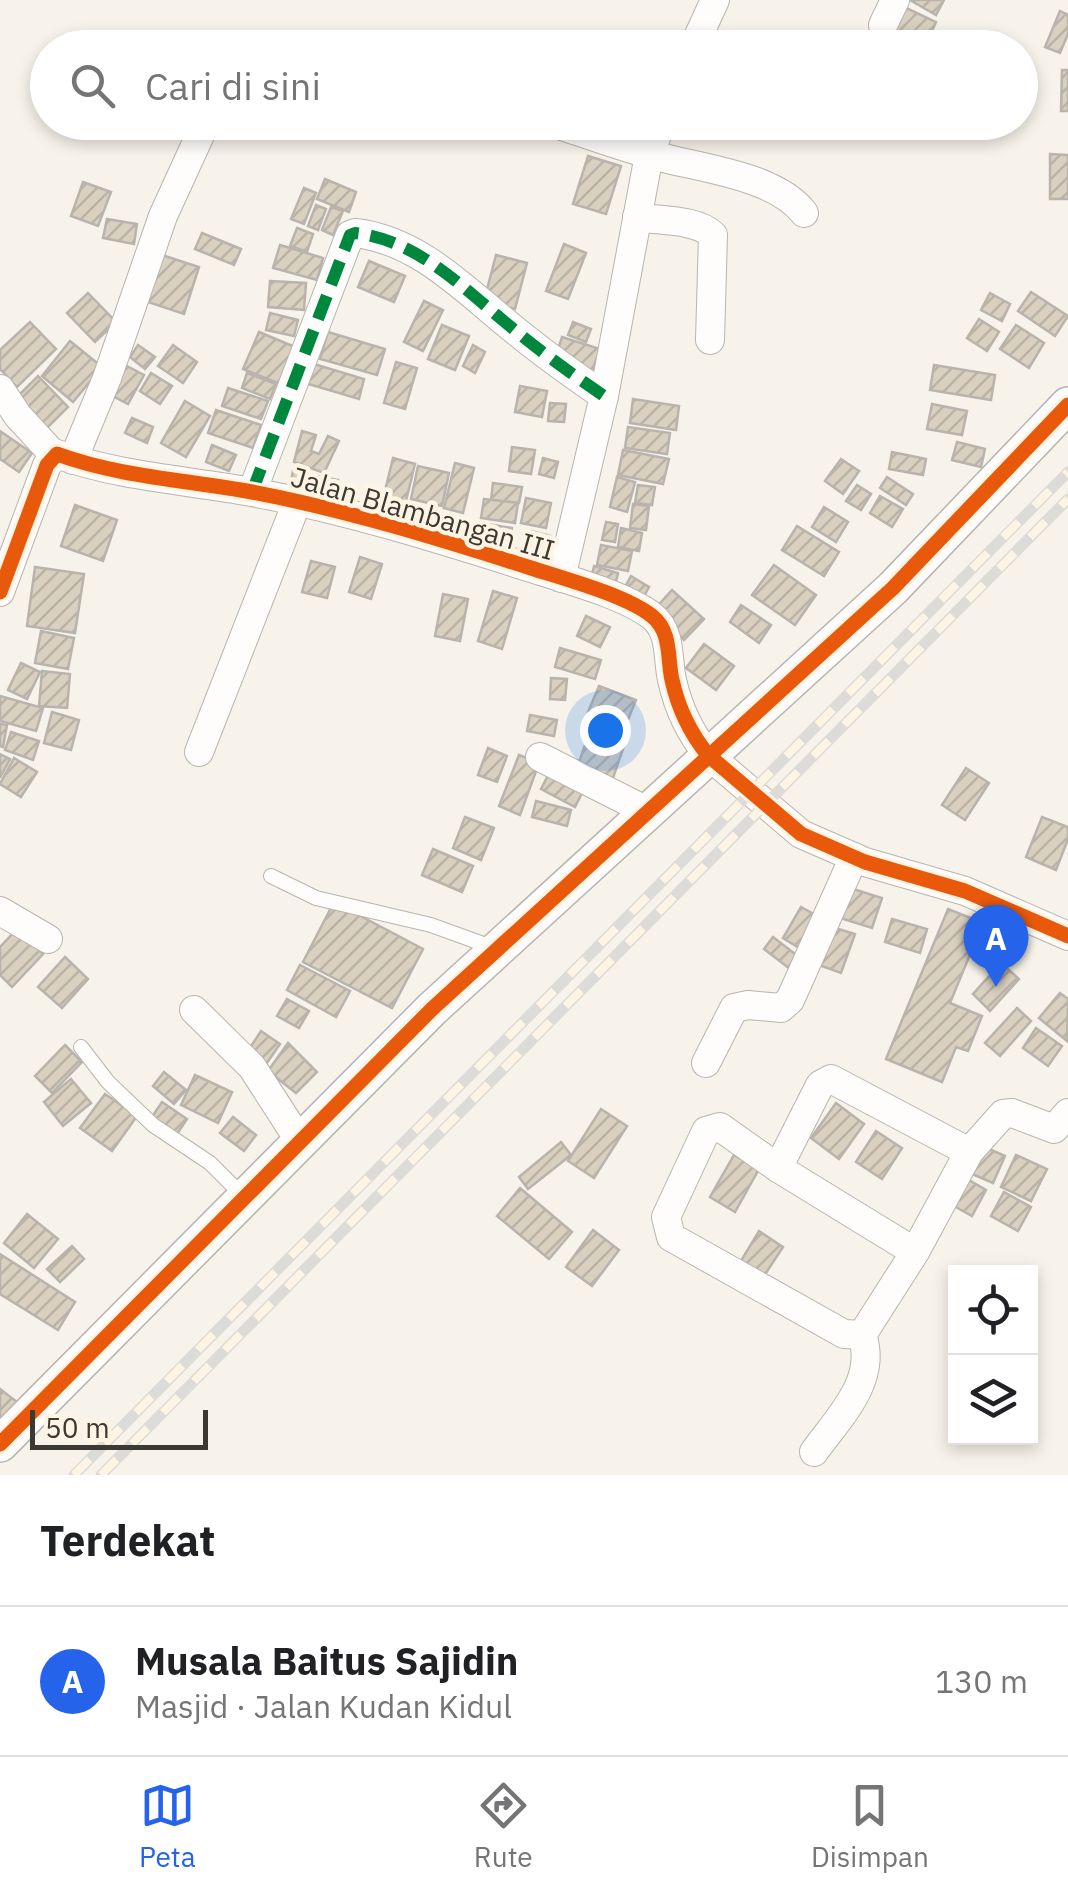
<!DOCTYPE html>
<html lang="id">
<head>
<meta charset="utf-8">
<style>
	:root { --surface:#fff; --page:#f6f6f6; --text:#202124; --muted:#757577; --line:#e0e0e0; --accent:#2563eb }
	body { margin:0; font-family:"IBM Plex Sans",sans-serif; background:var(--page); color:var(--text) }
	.controls { position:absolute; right:30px; bottom:30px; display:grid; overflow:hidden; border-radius:0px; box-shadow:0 5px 15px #0003 }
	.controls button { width:90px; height:90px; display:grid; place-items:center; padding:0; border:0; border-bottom:2px solid var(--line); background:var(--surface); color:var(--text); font:50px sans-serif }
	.scale { position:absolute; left:30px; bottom:25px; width:178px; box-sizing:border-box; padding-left:10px; border:5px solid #3c3832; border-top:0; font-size:28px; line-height:35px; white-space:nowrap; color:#3c3832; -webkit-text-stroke:8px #fdf4e4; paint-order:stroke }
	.you { position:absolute; left:605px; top:730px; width:35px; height:35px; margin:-25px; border:8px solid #fff; border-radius:50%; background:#1a73e8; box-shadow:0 0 0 15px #1a73e833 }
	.badge { display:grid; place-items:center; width:65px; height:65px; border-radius:50%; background:var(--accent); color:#fff; font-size:32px; font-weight:700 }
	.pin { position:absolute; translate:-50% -82px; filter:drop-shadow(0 2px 5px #0008) }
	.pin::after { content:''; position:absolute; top:52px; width:35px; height:30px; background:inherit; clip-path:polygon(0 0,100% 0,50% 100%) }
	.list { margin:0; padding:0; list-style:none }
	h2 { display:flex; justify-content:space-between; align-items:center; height:130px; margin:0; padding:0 40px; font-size:42px }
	h2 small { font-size:32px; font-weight:400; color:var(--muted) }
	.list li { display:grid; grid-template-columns:65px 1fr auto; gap:30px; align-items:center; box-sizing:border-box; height:150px; padding:0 40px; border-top:2px solid var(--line) }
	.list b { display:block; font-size:38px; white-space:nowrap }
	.list p { margin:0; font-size:32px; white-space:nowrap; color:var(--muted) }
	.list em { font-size:32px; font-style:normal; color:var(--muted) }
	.icon { flex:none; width:55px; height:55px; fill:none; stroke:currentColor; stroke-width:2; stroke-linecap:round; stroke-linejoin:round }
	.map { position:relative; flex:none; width:1068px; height:1475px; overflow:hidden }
	.search { position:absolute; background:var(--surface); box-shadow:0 5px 15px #0003; left:30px; right:30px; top:30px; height:110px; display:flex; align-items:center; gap:25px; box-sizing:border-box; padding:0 35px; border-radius:55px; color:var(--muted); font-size:38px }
	.sheet { height:280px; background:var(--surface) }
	nav { display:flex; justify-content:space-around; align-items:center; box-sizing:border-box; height:140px; border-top:2px solid var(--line); background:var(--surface); font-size:28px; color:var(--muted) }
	nav a { display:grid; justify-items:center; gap:5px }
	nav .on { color:var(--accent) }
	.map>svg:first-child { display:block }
	.building { fill:url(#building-hatch); stroke:#b8b4ad; stroke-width:2.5 }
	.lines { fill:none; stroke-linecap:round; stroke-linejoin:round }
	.service-casing { stroke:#b8b5ae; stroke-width:16 }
	.minor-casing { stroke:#b8b5ae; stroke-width:30 }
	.tertiary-casing { stroke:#b8b5ae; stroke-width:38 }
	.service { stroke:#fefdfc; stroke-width:14 }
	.minor { stroke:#fefdfc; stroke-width:28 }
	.tertiary { stroke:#fefdfc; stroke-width:35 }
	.rail-casing { stroke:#dddbd8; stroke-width:11 }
	.rail { stroke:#fdf4e4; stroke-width:8; stroke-dasharray:22; stroke-linecap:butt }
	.quiet { stroke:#00873e; stroke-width:12; stroke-dasharray:25 12; stroke-linecap:butt }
	.cycleway-casing { stroke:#fdf4e4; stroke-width:21 }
	.cycleway { stroke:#e8590c; stroke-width:15 }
	.labels { text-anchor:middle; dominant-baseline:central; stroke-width:9; stroke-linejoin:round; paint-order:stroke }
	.street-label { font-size:28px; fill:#3c3832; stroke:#fdf4e4 }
</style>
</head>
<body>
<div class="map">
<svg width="1068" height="1475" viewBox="0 0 1068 1475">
	<defs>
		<pattern id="building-hatch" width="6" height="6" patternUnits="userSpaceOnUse" patternTransform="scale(2.5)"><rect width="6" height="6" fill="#d9d0c0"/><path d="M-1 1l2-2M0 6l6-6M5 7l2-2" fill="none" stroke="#bbb3a5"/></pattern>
	</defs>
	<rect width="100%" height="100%" fill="#f7f3ea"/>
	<!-- building -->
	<g class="building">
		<path d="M910,0h34l-8,15z"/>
		<path d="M904,7l32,15 -12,26h-11l-23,-12z"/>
		<path d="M1060,11l8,4v19l-8,19 -15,-6z"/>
		<path d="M1062,70h6v41h-7z"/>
		<path d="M596,122h36l-5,21 -34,-9z"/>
		<path d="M1050,154l18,1v44h-18z"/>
		<path d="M588,156l33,10 -15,48 -33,-10z"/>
		<path d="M325,179l31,13 -7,20 -32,-13z"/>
		<path d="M83,182l28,10 -13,34 -27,-10z"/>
		<path d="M304,188l12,5 -12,31 -13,-5z"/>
		<path d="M316,205l10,4 -8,21 -10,-4z"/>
		<path d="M331,207l12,4 -10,24 -11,-5z"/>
		<path d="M107,219l30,5 -3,20 -31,-6z"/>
		<path d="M297,228l16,6 -6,18 -17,-6z"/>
		<path d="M202,233l39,16 -7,16 -39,-16z"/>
		<path d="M564,244l22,9 -18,46 -22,-8z"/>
		<path d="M280,245l43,13 -6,22 -44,-12z"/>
		<path d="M159,254l40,13 -15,47 -39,-13z"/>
		<path d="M496,255l31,8 -12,46 -31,-8z"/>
		<path d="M369,261l36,15 -11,26 -36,-15z"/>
		<path d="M270,281l36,2 -2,27 -36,-3z"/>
		<path d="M1031,292l37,24 -13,20 -37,-25z"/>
		<path d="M88,293l28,29 -21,20 -28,-29z"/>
		<path d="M990,293l20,11 -8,17 -21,-11z"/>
		<path d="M424,301l19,9 -20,41 -19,-9z"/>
		<path d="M270,313l28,7 -4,16 -28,-6z"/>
		<path d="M979,319l20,13 -12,19 -20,-13z"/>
		<path d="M30,322l26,27 -39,38 -17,-18v-19z"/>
		<path d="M573,322l18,7 -5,13 -18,-7z"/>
		<path d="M442,325l27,11 -14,34 -27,-11z"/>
		<path d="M1016,325l28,18 -15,25 -29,-19z"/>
		<path d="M259,332l36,15 -15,37 -37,-15z"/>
		<path d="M328,332l57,17 -8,26 -57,-16z"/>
		<path d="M562,337l38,12 -9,25 -37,-12z"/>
		<path d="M70,341l32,26 -29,35 -31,-26z"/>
		<path d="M138,345l17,12 -10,12 -15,-12z"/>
		<path d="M173,345l24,17 -14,21 -25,-17z"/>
		<path d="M473,345l12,7 -10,21 -12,-7z"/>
		<path d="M396,362l21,6 -12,41 -21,-6z"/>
		<path d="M123,364l21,11 -16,29 -21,-11z"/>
		<path d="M314,364l50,15 -5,20 -51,-15z"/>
		<path d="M934,365l61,10 -4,25 -61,-10z"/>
		<path d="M151,373l21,13 -12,18 -20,-13z"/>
		<path d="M247,373l29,11 -6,15 -28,-11z"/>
		<path d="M38,376l30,31 -23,23 -30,-31z"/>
		<path d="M520,386l27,5 -5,26 -27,-5z"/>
		<path d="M228,388l40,13 -7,18 -39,-13z"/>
		<path d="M633,399l46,7 -3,24 -46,-7z"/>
		<path d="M185,401l25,15 -24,41 -25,-14z"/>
		<path d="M550,403l16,1 -2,18 -16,-1z"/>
		<path d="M932,404l35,7 -5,24 -35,-6z"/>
		<path d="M216,410l45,15 -8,23 -45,-15z"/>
		<path d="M132,418l21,9 -6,16 -22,-10z"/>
		<path d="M628,427l42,6 -3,21 -42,-6z"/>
		<path d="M0,431l32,22 -13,19 -19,-13z"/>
		<path d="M302,431l14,4 -5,16 8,3 9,-18 11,5 -15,32 -30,-11z"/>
		<path d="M957,442l28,7 -4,18 -29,-7z"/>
		<path d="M212,445l24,10 -7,16 -23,-9z"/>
		<path d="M512,447l23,3 -4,24 -22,-3z"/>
		<path d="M623,450l46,9 -6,25 -45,-9z"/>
		<path d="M892,452l34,7 -3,16 -34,-6z"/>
		<path d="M393,458l22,6 -11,45 -22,-6z"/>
		<path d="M543,458l15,4 -4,16 -15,-4z"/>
		<path d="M841,459l18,12 -16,23 -18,-13z"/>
		<path d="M455,463l19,5 -11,45 -19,-5z"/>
		<path d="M418,466l31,7 -7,33 -31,-7z"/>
		<path d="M293,471l45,9 -2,15 -46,-8z"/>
		<path d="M617,477l18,5 -8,30 -17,-5z"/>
		<path d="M887,477l26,17 -7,11 -26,-17z"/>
		<path d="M493,483l29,4 -3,16 -28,-3z"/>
		<path d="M638,485l17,2 -3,18 -17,-2z"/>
		<path d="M857,485l14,9 -10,16 -15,-9z"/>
		<path d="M880,496l23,13 -11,18 -22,-14z"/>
		<path d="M526,498l25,5 -5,25 -25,-5z"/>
		<path d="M484,499l34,4 -3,20 -34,-5z"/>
		<path d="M633,504l16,2 -3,24 -16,-2z"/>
		<path d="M75,505l42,15 -14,41 -42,-15z"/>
		<path d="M824,507l24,15 -12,20 -24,-15z"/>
		<path d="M606,522l12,2 -3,18 -13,-2z"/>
		<path d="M481,523l31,5 -3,19 -30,-5z"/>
		<path d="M797,526l42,26 -15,24 -42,-26z"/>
		<path d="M621,528l21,5 -3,18 -21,-4z"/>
		<path d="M531,531l19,5 -4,14 -19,-5z"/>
		<path d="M601,545l31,6 -4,20 -31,-6z"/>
		<path d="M360,557l22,7 -11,35 -22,-7z"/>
		<path d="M311,561l24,6 -8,31 -25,-6z"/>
		<path d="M774,565l42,30 -21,30 -43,-30z"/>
		<path d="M594,566l24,7 -4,17 -24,-7z"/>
		<path d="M35,567l49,7 -9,59 -48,-7z"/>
		<path d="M631,576l18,11 -7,13 -18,-11z"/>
		<path d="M672,590l32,29 -20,21 -31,-29z"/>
		<path d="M493,591l24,7 -15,51 -24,-8z"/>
		<path d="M443,594l25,5 -8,42 -25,-5z"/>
		<path d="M741,605l30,20 -12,18 -29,-21z"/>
		<path d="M586,616l24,11 -10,20 -23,-11z"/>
		<path d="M41,631l33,7 -6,31 -33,-6z"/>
		<path d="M704,644l30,22 -18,24 -30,-22z"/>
		<path d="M560,648l41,12 -6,19 -40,-12z"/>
		<path d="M21,663l19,9 -13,27 -19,-9z"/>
		<path d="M42,671l28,3 -3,34 -28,-2z"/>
		<path d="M551,678l16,1 -2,21 -15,-1z"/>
		<path d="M599,686l37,14 -11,27 -37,-15z"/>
		<path d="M0,696l43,12 -7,23 -36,-10z"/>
		<path d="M52,712l27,8 -8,30 -27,-7z"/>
		<path d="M530,715l27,5 -3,16 -27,-5z"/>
		<path d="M0,724l7,1 -4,22 -3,-1z"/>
		<path d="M11,732l28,9 -6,19 -28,-10z"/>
		<path d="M589,733l35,13 -12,35 -35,-13z"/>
		<path d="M488,748l19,8 -10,26 -19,-7z"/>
		<path d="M0,754l10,5 -10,19z"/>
		<path d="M519,755l20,8 -19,52 -21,-9z"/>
		<path d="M14,758l23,14 -16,25 -21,-13z"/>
		<path d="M553,766l34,17 -12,24 -34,-18z"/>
		<path d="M966,768l23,15 -24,37 -23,-15z"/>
		<path d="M536,801l35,9 -4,16 -35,-9z"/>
		<path d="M465,817l29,11 -13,32 -28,-12z"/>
		<path d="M1042,817l26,10v12l-12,31 -30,-13z"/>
		<path d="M433,849l40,17 -11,26 -40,-17z"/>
		<path d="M850,888l32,10 -10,30 -32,-10z"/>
		<path d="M334,902l89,47 -31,59 -89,-46z"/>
		<path d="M801,907l22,12 -19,32 -21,-13z"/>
		<path d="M948,909l35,14 -33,80 32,13 -14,35 -12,-4 -14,35 -56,-23z"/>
		<path d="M892,919l35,10 -7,24 -35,-11z"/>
		<path d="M832,927l23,7 -14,39 -22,-8z"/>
		<path d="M17,929l26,25 -31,33 -12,-12v-28z"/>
		<path d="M773,937l26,20 -9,12 -26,-20z"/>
		<path d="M65,957l23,22 -26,29 -24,-21z"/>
		<path d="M1001,963l18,16 -29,32 -17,-17z"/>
		<path d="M300,965l50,26 -14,26 -49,-27z"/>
		<path d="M1060,993l8,6 -1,42 -28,-23z"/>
		<path d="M287,999l22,12 -10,17 -22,-12z"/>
		<path d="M1017,1008l14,13 -31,35 -15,-13z"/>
		<path d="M1036,1028l26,18 -14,20 -25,-18z"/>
		<path d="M261,1031l19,13 -18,26 -18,-13z"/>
		<path d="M288,1043l29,29 -21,21 -28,-22z"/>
		<path d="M65,1045l17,17 -30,31 -17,-17z"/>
		<path d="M164,1072l22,18 -12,14 -21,-18z"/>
		<path d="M195,1075l37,17 -14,31 -37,-18z"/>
		<path d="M71,1079l20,24 -28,23 -19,-24z"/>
		<path d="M105,1094l32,22 -25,35 -32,-23z"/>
		<path d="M162,1102l25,17 -10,15 -25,-17z"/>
		<path d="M836,1103l28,21 -25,35 -28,-21z"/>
		<path d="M601,1109l26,17 -33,52 -26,-17z"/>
		<path d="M233,1117l23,18 -12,16 -24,-18z"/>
		<path d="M876,1131l26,17 -20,31 -26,-17z"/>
		<path d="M561,1142l10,13 -43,34 -9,-12z"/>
		<path d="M982,1146l23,10 -12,27 -23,-10z"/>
		<path d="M734,1155l25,14 -24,43 -25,-15z"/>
		<path d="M1016,1155l31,14 -16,32 -30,-14z"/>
		<path d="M969,1180l17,10 -14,26 -18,-10z"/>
		<path d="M520,1188l52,44 -23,27 -52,-43z"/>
		<path d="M1004,1192l27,15 -13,24 -27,-15z"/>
		<path d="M27,1214l31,25 -24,29 -30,-25z"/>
		<path d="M593,1230l26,20 -27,36 -26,-19z"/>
		<path d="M759,1231l24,16 -21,32 -23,-15z"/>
		<path d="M72,1246l12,13 -24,23 -13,-13z"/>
		<path d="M0,1254l75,48 -17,28 -58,-36z"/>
		<path d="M0,1389l17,13 -17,23z"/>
	</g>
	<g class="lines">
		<!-- service casing -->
		<g class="service-casing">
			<g id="service">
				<path d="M271,876l45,22 115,27 66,24"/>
				<path d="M81,1047l27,35 45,43 57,38 35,35"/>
			</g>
		</g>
		<!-- minor casing -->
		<g class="minor-casing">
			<g id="minor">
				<path d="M883,25l12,-25"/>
				<path d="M693,48l22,-48"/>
				<path d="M562,126c30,10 60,21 90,29 46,13 123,20 152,58"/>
				<path d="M637,217c22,4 60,2 76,18l-3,105"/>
				<path d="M0,389l18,27 36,39"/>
				<path d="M73,460l34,-82 56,-162 43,-94"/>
				<path d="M252,492l98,-257 5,-2c63,7 109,56 156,94 30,25 61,47 93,69"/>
				<path d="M561,578l43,-182 45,-241 13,-33"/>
				<path d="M0,592l47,-127 10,-11c63,23 130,26 195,38 95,18 188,47 279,76 34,11 94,27 121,48 20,16 15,42 20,64 6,27 18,53 36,75l93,79 64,28 100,29 103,45"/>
				<path d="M199,752l98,-250"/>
				<path d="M540,757l107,54"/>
				<path d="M0,911l48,28"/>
				<path d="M194,1010l58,57 49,76"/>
				<path d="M706,1063l28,-55 14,-3 33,3 9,-8 64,-143"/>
				<path d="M778,1168l42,-83 11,-6 138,73"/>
				<path d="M915,1252l-137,-84 -58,-41 -14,4 -40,86 5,20 173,97 18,1 53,-83 54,-100 34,-38 9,-1 42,16 14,-16"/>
				<path d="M814,1452c25,-35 64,-72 48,-117"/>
			</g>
		</g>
		<!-- tertiary casing -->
		<g class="tertiary-casing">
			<path id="tertiary" d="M0,1444l432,-435 461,-421 175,-183"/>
		</g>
		<!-- service -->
		<use href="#service" class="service"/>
		<!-- minor -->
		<use href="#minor" class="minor"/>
		<!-- tertiary -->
		<use href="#tertiary" class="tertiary"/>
		<!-- rail casing -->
		<g class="rail-casing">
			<g id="rail">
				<path d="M74,1475l994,-1003"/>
				<path d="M101,1475l967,-976"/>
			</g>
		</g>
		<!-- rail -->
		<use href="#rail" class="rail"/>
		<!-- quiet -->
		<path class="quiet" d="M252,492l98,-257 5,-2c63,7 109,56 156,94 30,25 61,47 93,69"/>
		<!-- cycleway casing -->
		<g class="cycleway-casing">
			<g id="cycleway">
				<path d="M0,592l47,-127 10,-11c63,23 130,26 195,38 95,18 188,47 279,76 34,11 94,27 121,48 20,16 15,42 20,64 6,27 18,53 36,75l93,79 64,28 100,29 103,45"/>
				<path d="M0,1444l432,-435 461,-421 175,-183"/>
			</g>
		</g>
		<!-- cycleway -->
		<use href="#cycleway" class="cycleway"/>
	</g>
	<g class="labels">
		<!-- street labels -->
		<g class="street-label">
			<text transform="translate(423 513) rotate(16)">Jalan Blambangan III</text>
		</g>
	</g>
</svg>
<div class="controls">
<button><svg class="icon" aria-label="locate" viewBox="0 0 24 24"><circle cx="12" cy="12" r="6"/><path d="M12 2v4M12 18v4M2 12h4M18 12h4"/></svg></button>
<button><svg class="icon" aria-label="layers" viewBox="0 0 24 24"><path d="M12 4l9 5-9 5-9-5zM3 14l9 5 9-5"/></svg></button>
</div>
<div class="scale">50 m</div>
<div class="you"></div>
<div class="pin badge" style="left:996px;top:987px">A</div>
<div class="search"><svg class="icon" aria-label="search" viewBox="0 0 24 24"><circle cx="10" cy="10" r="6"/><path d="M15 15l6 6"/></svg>Cari di sini</div>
</div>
<section class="sheet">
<h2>Terdekat<small></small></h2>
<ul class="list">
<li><span class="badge">A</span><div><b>Musala Baitus Sajidin</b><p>Masjid · Jalan Kudan Kidul</p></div><em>130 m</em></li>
</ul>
</section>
<nav>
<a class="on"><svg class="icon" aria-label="map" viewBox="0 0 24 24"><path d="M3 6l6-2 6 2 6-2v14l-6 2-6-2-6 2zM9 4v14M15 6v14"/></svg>Peta</a>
<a><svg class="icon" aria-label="directions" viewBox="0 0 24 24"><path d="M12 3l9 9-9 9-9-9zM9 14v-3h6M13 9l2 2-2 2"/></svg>Rute</a>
<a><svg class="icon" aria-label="saved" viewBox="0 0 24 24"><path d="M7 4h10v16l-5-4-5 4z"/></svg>Disimpan</a>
</nav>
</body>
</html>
